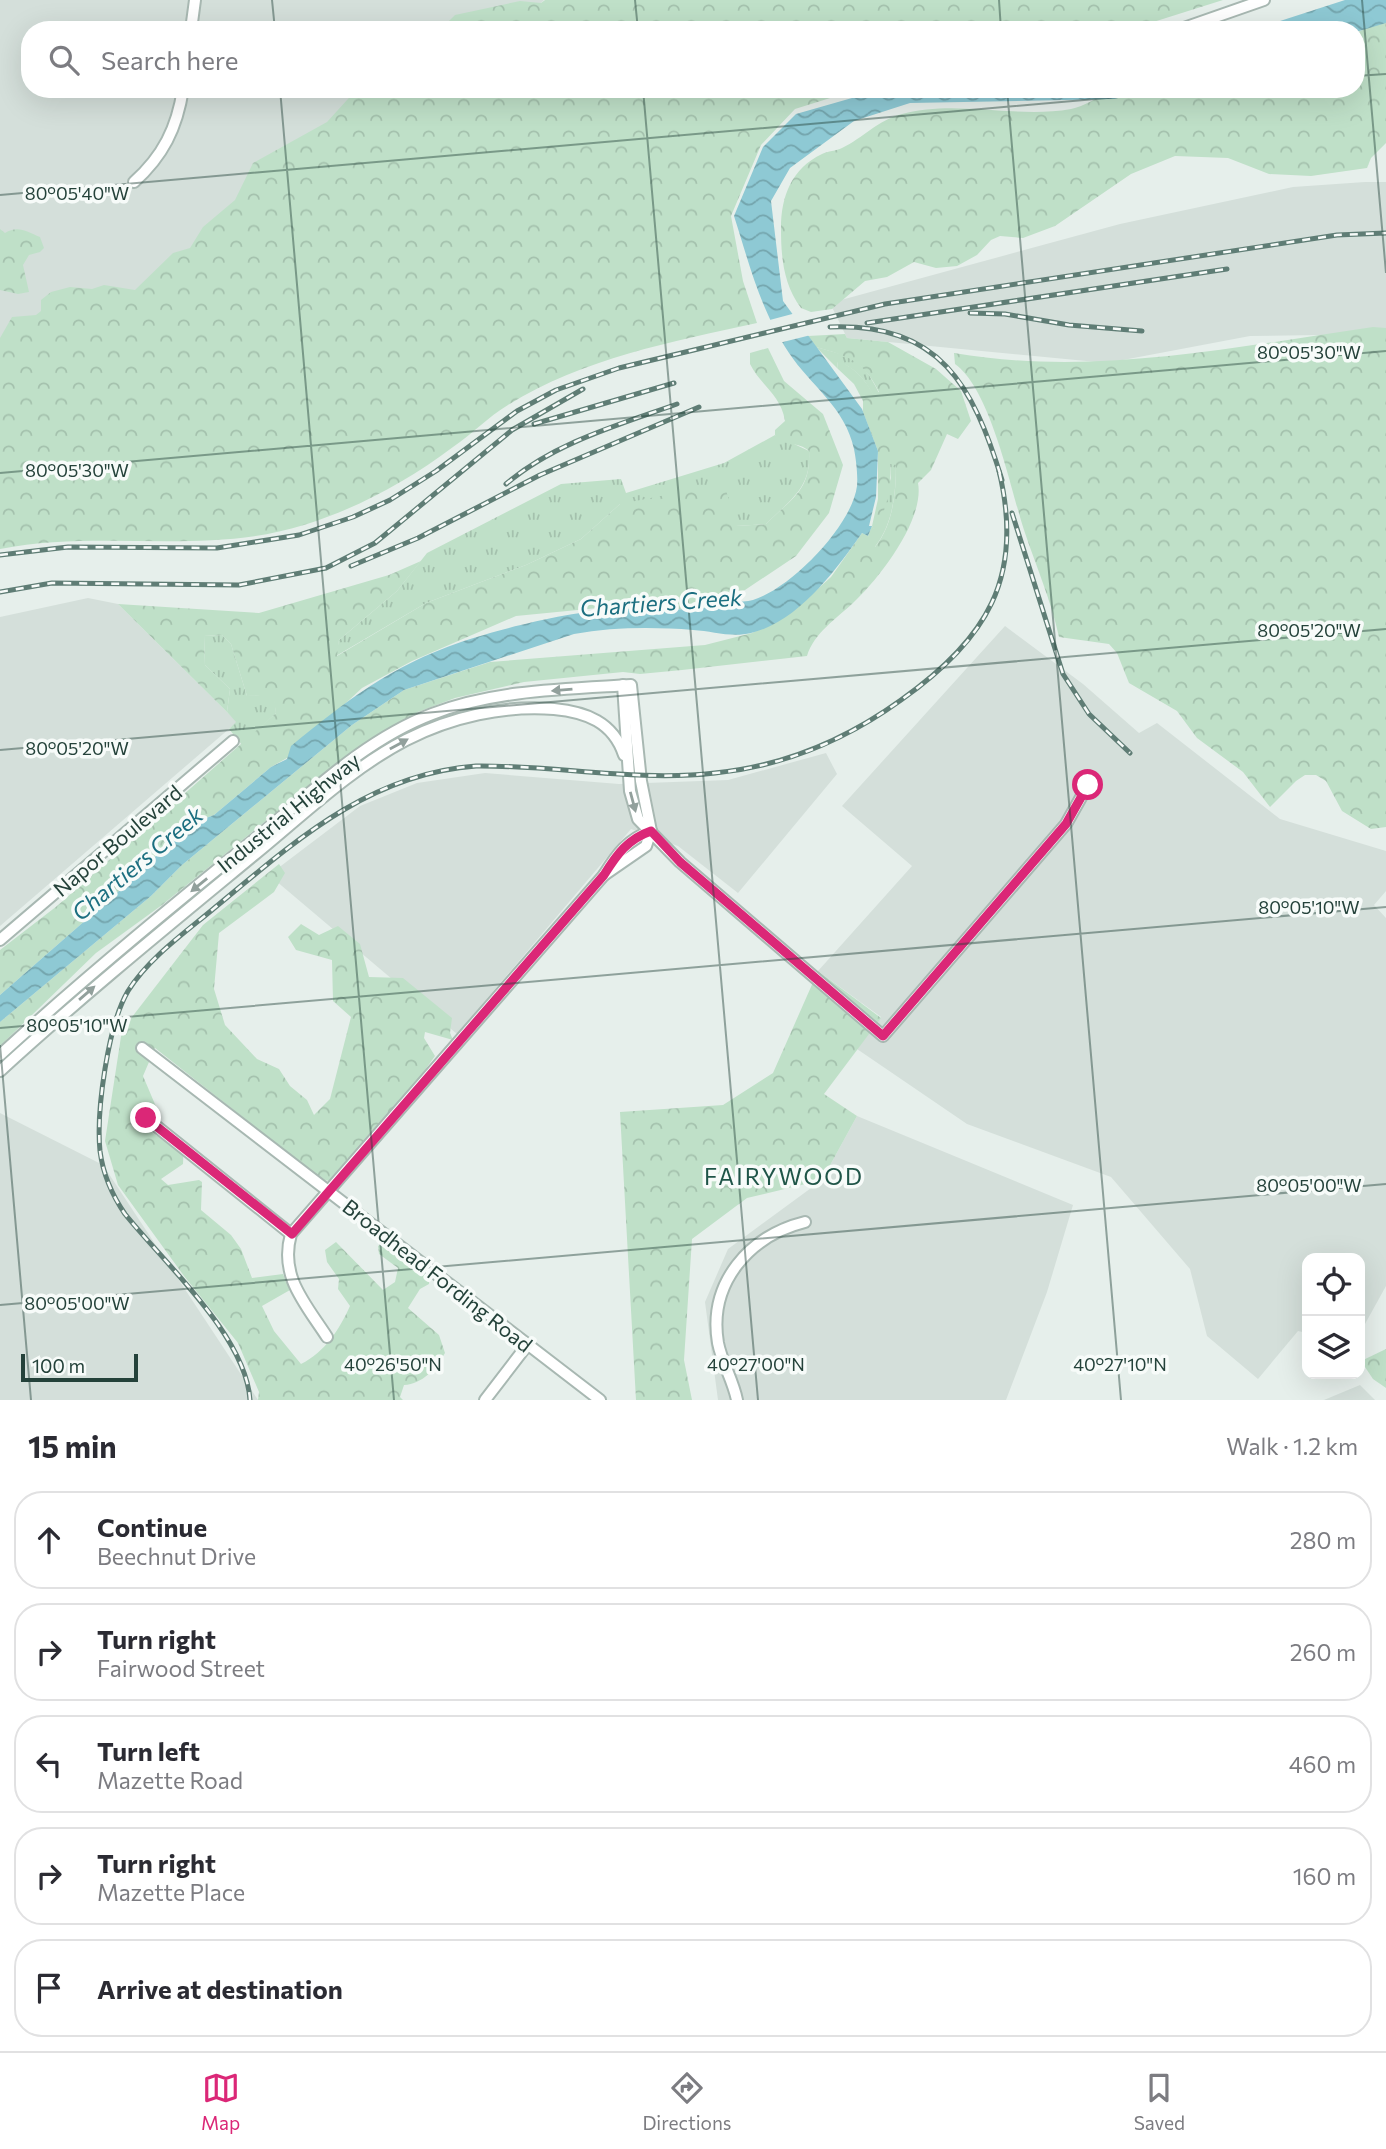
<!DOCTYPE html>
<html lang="en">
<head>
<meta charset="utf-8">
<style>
	:root { --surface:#fff; --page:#f2f2f3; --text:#2b2b33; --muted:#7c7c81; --line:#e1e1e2; --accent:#db2777 }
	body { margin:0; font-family:Commissioner,sans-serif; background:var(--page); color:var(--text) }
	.controls { position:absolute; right:21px; bottom:21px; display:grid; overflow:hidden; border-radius:14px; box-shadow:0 7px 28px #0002 }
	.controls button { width:63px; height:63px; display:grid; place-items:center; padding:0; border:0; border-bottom:2px solid var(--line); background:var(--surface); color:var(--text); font:35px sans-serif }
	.scale { position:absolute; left:21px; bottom:18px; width:117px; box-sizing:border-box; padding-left:7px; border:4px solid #24423a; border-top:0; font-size:19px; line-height:24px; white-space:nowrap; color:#24423a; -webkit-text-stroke:5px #f7fbf9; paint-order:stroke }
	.stop { position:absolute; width:21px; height:21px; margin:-16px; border:5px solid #db2777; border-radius:50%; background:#fff }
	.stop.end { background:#db2777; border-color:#fff; box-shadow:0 2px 7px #0008 }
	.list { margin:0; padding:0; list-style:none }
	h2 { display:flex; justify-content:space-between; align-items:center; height:91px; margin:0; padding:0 28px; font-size:30px }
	h2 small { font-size:23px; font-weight:400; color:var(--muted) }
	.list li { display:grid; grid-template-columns:46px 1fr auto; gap:21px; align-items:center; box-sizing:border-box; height:98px; margin:0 14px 14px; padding:0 14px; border:2px solid var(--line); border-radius:28px }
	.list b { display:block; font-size:26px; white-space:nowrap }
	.list p { margin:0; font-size:23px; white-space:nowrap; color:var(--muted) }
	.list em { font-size:23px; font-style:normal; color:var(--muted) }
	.icon { flex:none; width:38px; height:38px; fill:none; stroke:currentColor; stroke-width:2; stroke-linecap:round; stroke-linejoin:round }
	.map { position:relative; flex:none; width:1386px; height:1400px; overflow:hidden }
	.search { position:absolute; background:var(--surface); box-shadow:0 7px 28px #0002; left:21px; right:21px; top:21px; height:77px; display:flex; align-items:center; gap:18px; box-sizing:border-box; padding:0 24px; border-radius:28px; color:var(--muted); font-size:26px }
	.sheet { height:651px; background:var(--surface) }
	nav { display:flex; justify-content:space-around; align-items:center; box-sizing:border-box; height:98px; border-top:2px solid var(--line); background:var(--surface); font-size:19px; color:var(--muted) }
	nav a { display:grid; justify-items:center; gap:4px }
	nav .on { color:var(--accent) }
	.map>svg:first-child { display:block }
	.built { fill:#d4dfda }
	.grass { fill:url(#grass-tufts) }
	.forest { fill:url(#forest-crowns) }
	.water { fill:url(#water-waves) }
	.pier { fill:#e6efeb }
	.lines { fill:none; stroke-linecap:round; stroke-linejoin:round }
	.minor-casing { stroke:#a8b8b2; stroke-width:14 }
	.minor { stroke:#fff; stroke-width:10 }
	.rail-casing { stroke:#5f7d75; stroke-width:5 }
	.rail { stroke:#f7fbf9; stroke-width:2.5; stroke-dasharray:8; stroke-linecap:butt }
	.oneway { fill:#92a09c }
	.route { stroke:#db2777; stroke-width:9 }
	.ticks { fill:none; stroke:#24423a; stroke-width:2; stroke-opacity:0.45 }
	.labels { text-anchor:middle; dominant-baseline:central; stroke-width:7; stroke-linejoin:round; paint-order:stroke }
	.street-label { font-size:21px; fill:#24423a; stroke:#f7fbf9 }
	.water-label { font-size:23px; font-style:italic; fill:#1c6f80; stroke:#f7fbf9 }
	.neighbourhood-label { font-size:23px; letter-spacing:2px; fill:#1f5548; stroke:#f7fbf9 }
	.ticks-label { font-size:18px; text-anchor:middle; fill:#24423a; stroke:#f7fbf9; stroke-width:7; stroke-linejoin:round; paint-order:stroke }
</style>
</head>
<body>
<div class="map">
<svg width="1386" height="1400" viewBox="0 0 1386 1400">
	<defs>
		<pattern id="grass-tufts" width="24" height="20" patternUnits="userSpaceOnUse" patternTransform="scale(1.75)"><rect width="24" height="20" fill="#bfe0c8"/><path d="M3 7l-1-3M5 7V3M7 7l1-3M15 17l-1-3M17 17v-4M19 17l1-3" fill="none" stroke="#a4c1ad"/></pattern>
		<pattern id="forest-crowns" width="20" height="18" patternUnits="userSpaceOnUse" patternTransform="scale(1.75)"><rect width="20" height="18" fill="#bfe0c8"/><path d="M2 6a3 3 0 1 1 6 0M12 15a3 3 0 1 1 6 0" fill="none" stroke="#a4c1ad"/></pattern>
		<pattern id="water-waves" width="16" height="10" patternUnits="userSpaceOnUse" patternTransform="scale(1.75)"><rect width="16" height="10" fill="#8ec9d4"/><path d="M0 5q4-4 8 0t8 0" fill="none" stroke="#74a5ad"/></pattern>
	</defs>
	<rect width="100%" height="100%" fill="#e6efeb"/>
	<!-- built -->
	<g class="built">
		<path d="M0,0h544l-30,30h-484v59h425l-455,295z"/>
		<path d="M1365,182h21v152l-136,2 -143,27 -260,-25 -17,-35 290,-79 173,-37z"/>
		<path d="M88,598l30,6 119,118 -237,204v-309z"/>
		<path d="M1005,626l78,58 56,49 18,-10 123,96 106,32v40l-12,14 12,13v368l-26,47v-75h-53v75l-9,-2 -40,48 -51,-43 -17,-67 -79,-92 -144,-53 -110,-75 24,-32 -63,-46 94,-105 -70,-60z"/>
		<path d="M826,753l11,21 -99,119 -60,-47 -47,-17 -174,205 -188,-159 91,-69 57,-23 68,-10 134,11 109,-4z"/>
		<path d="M0,1113l103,52 155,235h-258z"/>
		<path d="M857,1116l216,89 -26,87 -41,108h-288l-13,-98 23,-53 94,-69z"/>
		<path d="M1360,1385l15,15h-51z"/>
	</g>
	<!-- grass -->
	<g class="grass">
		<path d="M816,347c36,10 46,11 63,46l-6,2c-7,-15 -21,-30 -36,-33l1,7z"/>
		<path d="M775,435l34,16c3,37 -19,49 -43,73l-30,2 -116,-22 -39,35 -55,26 -100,38 -90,53 3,-16 58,-49 30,-38 134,-69 60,-5 5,14 98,-30z"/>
		<path d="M890,463l6,1c0,29 -3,61 -22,84l-6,-12 4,-10 2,3 17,-51z"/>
		<path d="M222,635l9,9 16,52 27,-2 2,19 -34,32 -13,-16 7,-7 -9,-10 3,-23 -25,-24 -1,-29z"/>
	</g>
	<!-- forest -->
	<g class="forest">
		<path d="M545,0h678l-95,30h-88l-10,-4 -10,4h-580l15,-15 65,-14 21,2z"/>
		<path d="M1386,19v124l-15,15 -4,10 -56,8 -42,-2 -41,-16 -53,-2 -44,18 -76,52 -32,12 -23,-2 -9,4 -14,15 -20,11 -21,2 -22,-6 -27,15 -22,4 -33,28 -21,3 -10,-4c-18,-24 -20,-52 -20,-80 0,-32 11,-60 41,-74 6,-3 14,-3 20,-6 21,-10 36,-28 60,-34 55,-15 113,5 169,-5 12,-2 30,-14 44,-18l241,-2v-56z"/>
		<path d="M357,89h502l-64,20 -34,36 -30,71 12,65 14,42c-86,19 -173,35 -249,82 -20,12 -36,29 -55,42 -45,34 -95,61 -149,78 -99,31 -203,4 -304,24v-211l12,-21 24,-2 5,-4v-11l10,-8 19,-5 22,2 12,-4 31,5 38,-37 17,-5 13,-21 32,-27 18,-37 74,-41z"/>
		<path d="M0,229l5,4c12,-8 22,-2 35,4l4,11 -4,4 -11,3 -6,10 6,27 -11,2 -18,-4z"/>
		<path d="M1373,327l13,1v499l-15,2 -29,-18 -16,-30 -10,-6h-11l-9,6 -26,26 -27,-35 -46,-34 -20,-27 -48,-28 -12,-30 -8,-9 -50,-7c-8,-37 -23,-71 -35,-107 -14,-43 -33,-140 -69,-166l-1,-11c140,24 280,-6 419,-26z"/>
		<path d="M845,334l2,4 41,4 48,27 25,22 10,30 -13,18 -11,-5 -16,36 -13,13c7,37 -40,97 -65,120 -17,16 -39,30 -46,53l-125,14 -42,4 -17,-2 -99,10 -69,16 -37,14 -68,41 -188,152 -66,48 -96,93v-24l151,-126 31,-31 170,-140 52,-35 86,-28 215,-17 47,-12 40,-21 39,-35 31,-44 10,5 3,9c18,-22 21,-54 21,-82l-6,-1c2,22 -3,47 -16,66l-2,-4 6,-27v-48l-15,-39v-11l-9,-17 -16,-15 -1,-8c15,4 29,19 36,33l6,-2c-16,-32 -29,-35 -63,-45l-8,-11z"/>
		<path d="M768,348l16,33 39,33 20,51 -14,48 -33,43 -51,34 -52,19h-52l-12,-4 -113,11 -104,45 -50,27 -75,70 -16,9 -57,48 -26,10 -61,59 -127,111v-45l57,-44 219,-193 -3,-18 -26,1 -16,-52 -9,-9 -18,1 1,29 25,24 -3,23 -109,-108 141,9 130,-38 32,-14 -24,30 -58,49 -2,16 89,-53 100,-38 55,-26 39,-35 61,-12 45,-2 10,36 30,-2c26,-26 45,-33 43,-73 -11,-10 -24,-4 -34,-16v-5l10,-9c-4,-26 -24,-35 -35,-57v-11z"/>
		<path d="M279,864l6,9 -11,19 -55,41 -5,56 11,36 32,34 22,10 11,17 17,14 7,15 16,-16 21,-82 -18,-16 -1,-41 -36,-10 -8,-13 13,-13 18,11 19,-9 22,18 9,33 34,1 49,40 -2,15 3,7 -28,-8 -1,6 11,18 -25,35 -79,90 -9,-1 -167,-132 -12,28 14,33 -8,21 8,6 19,-2 8,7 -1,23 -22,15 7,6 31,-5 3,2 -1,28 30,25 10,14 11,29 31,-4 7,16 -28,16 12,25 27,33c24,-12 38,-34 49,-58l-12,-17 1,-10 -12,-17 -2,-12 11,-8 47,48 12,-8 3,-14 -19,-14 -1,-8 8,-5 43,35v8l-9,5 -12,19 31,27 6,18c-10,16 -22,31 -41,32l-4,12 3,3h-145l1,-8 -21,-49 -54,-67 -66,-91 -13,-44 17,-111 81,-105z"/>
		<path d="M818,971l63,47 -57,76 33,22 -35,64 -75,18 -55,41 -8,121 8,40h-56l-16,-288 103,-7 50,-32z"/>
		<path d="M1386,1349v39l-13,-9 -12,-18z"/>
	</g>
	<!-- water -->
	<g class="water">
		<path d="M1345,0h41v23l-30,9 -104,-2z"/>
		<path d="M1156,89l-42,10 -204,4 -56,18 -64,47 -19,33 12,100 79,108 16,42 -2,46 -7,29h3l-4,10 -6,-3c-26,37 -64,89 -111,100 -20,5 -38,-2 -58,-3 -39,-3 -80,-3 -119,4l-170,56 -52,35 -170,140 -31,31 -151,126v-27l127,-111 61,-59 26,-10 57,-48 16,-8 4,-13c58,-47 98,-79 170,-104 41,-14 112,-31 155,-33 25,-1 50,1 75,0 14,0 28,-5 41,-7 8,-1 15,0 21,-2 37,-11 99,-74 104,-114 1,-11 -1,-27 -3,-37 -9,-42 -43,-63 -65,-96 -29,-44 -39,-87 -55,-137l29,-69 33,-33 84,-24z"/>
	</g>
	<!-- pier -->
	<path class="pier" d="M796,313l15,22 -32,8 -13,-22z"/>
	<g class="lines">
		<!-- minor casing -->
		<g class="minor-casing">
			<g id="minor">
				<path d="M191,30l4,-30"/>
				<path d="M1178,30l86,-30"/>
				<path d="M134,182c29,-26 43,-54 49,-93"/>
				<path d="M623,685l7,106 8,28 42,43 203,174 183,-212 22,-39"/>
				<path d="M0,940l233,-199"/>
				<path d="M142,1048l458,352"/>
				<path d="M0,1055c82,-75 168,-146 255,-216 55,-45 109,-99 177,-125 62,-24 133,-25 199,-29l10,96 10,50 -5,15 -42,29"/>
				<path d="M0,1071c82,-75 168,-145 254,-216 48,-39 96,-86 152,-115 45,-23 98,-35 148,-31 32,3 59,13 70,46"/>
				<path d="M146,1118l145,116"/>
				<path d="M327,1337c-22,-34 -48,-61 -36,-103l313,-359c13,-21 24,-36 47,-44"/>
				<path d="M485,1400l43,-56"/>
				<path d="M737,1400c-4,-20 -15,-37 -19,-57 -10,-60 31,-107 87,-121"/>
			</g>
		</g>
		<!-- minor -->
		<use href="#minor" class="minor"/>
		<!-- rail casing -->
		<g class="rail-casing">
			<g id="rail">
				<path d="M970,313l35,1 64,11 73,6"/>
				<path d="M867,323l360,-54"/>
				<path d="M830,327c110,-4 143,58 172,153"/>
				<path d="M534,424l140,-41"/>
				<path d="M506,484c48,-41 112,-59 171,-80"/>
				<path d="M1012,513l51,161 26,40 41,39"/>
				<path d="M0,555l68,-8 149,1 82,-13 54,-18 37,-17 46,-29 81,-60 39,-21 63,-22 266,-64 452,-69 49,-2"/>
				<path d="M351,566l67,-28 122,-63 159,-68"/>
				<path d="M0,592l52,-9 187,2 87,-17 49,-25 137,-113 71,-41"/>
				<path d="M250,1400c-4,-64 -85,-136 -125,-186 -13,-19 -22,-40 -25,-63 -4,-40 8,-126 28,-160 20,-32 55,-57 84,-81 80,-66 155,-136 264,-144 79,-1 160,16 239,7 69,-7 129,-32 186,-73 85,-60 124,-122 98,-229"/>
			</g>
		</g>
		<!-- rail -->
		<use href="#rail" class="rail"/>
	</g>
	<!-- one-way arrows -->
	<defs><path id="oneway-solid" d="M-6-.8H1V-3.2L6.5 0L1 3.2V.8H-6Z" transform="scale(1.75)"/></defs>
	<g class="oneway">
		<use href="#oneway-solid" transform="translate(562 690) rotate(175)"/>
		<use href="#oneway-solid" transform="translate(399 744) rotate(-29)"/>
		<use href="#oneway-solid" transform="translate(633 802) rotate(75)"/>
		<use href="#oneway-solid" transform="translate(199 885) rotate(141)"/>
		<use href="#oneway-solid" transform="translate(87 993) rotate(-41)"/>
	</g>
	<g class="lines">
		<!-- route -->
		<path class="route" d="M146,1118l146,116 312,-359c13,-21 24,-36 47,-44l29,31 203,174 183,-212 22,-39"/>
	</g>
	<!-- ticks -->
	<path class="ticks" d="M272,0l3,30M635,0l3,30M999,0l2,30M1362,0l24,273M1356,76l30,-2M280,89l114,1311M643,89l115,1311M1007,89l114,1311M0,195l1209,-106M0,473l1386,-122M0,750l1386,-121M0,1028l1386,-121M0,1045l31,355M0,1305l1386,-121"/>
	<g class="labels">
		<!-- street labels -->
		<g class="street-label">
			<text transform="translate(288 812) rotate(-39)">Industrial Highway</text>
			<text transform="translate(117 840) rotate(-40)">Napor Boulevard</text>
			<text transform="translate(438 1275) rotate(38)">Broadhead Fording Road</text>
		</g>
		<!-- water labels -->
		<g class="water-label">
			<text transform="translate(661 602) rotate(-4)">Chartiers Creek</text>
			<text transform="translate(137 863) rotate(-40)">Chartiers Creek</text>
		</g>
		<!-- neighbourhood labels -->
		<g class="neighbourhood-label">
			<text x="784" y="1176">FAIRYWOOD</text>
		</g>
	</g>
	<g class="ticks-label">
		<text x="77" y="200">80°05'40"W</text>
		<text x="1309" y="359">80°05'30"W</text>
		<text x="77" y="477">80°05'30"W</text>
		<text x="1309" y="637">80°05'20"W</text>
		<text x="77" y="755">80°05'20"W</text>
		<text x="1309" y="914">80°05'10"W</text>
		<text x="77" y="1032">80°05'10"W</text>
		<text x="1309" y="1192">80°05'00"W</text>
		<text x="77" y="1310">80°05'00"W</text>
		<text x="393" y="1371">40°26'50"N</text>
		<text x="756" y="1371">40°27'00"N</text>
		<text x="1120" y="1371">40°27'10"N</text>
	</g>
</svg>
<div class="controls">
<button><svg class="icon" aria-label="locate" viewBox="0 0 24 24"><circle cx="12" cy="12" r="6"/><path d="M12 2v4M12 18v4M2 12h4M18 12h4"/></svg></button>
<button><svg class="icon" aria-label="layers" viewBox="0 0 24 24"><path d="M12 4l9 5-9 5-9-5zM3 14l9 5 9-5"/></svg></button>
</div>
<div class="scale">100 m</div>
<div class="stop" style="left:1088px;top:785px"></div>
<div class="stop end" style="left:146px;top:1118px"></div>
<div class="search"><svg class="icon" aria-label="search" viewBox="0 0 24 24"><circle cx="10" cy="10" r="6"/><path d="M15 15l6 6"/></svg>Search here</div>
</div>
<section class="sheet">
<h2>15 min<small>Walk · 1.2 km</small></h2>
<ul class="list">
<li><svg class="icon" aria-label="ahead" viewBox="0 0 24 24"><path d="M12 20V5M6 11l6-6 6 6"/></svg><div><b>Continue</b><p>Beechnut Drive</p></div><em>280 m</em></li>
<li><svg class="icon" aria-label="right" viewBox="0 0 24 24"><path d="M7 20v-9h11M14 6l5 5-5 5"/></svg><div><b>Turn right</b><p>Fairwood Street</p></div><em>260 m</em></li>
<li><svg class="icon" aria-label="left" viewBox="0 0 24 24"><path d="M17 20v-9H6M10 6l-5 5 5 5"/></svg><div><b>Turn left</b><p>Mazette Road</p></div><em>460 m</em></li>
<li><svg class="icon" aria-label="right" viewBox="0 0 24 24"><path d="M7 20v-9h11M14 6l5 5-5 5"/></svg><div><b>Turn right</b><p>Mazette Place</p></div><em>160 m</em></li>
<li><svg class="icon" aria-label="arrive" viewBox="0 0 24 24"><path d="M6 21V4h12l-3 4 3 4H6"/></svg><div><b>Arrive at destination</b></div></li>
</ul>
</section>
<nav>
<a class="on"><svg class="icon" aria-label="map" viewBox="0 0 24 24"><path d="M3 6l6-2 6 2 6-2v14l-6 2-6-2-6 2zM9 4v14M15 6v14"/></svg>Map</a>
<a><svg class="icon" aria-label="directions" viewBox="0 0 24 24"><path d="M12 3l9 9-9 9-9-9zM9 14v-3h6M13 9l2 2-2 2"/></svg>Directions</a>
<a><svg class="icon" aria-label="saved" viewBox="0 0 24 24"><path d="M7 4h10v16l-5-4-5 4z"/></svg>Saved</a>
</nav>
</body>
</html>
